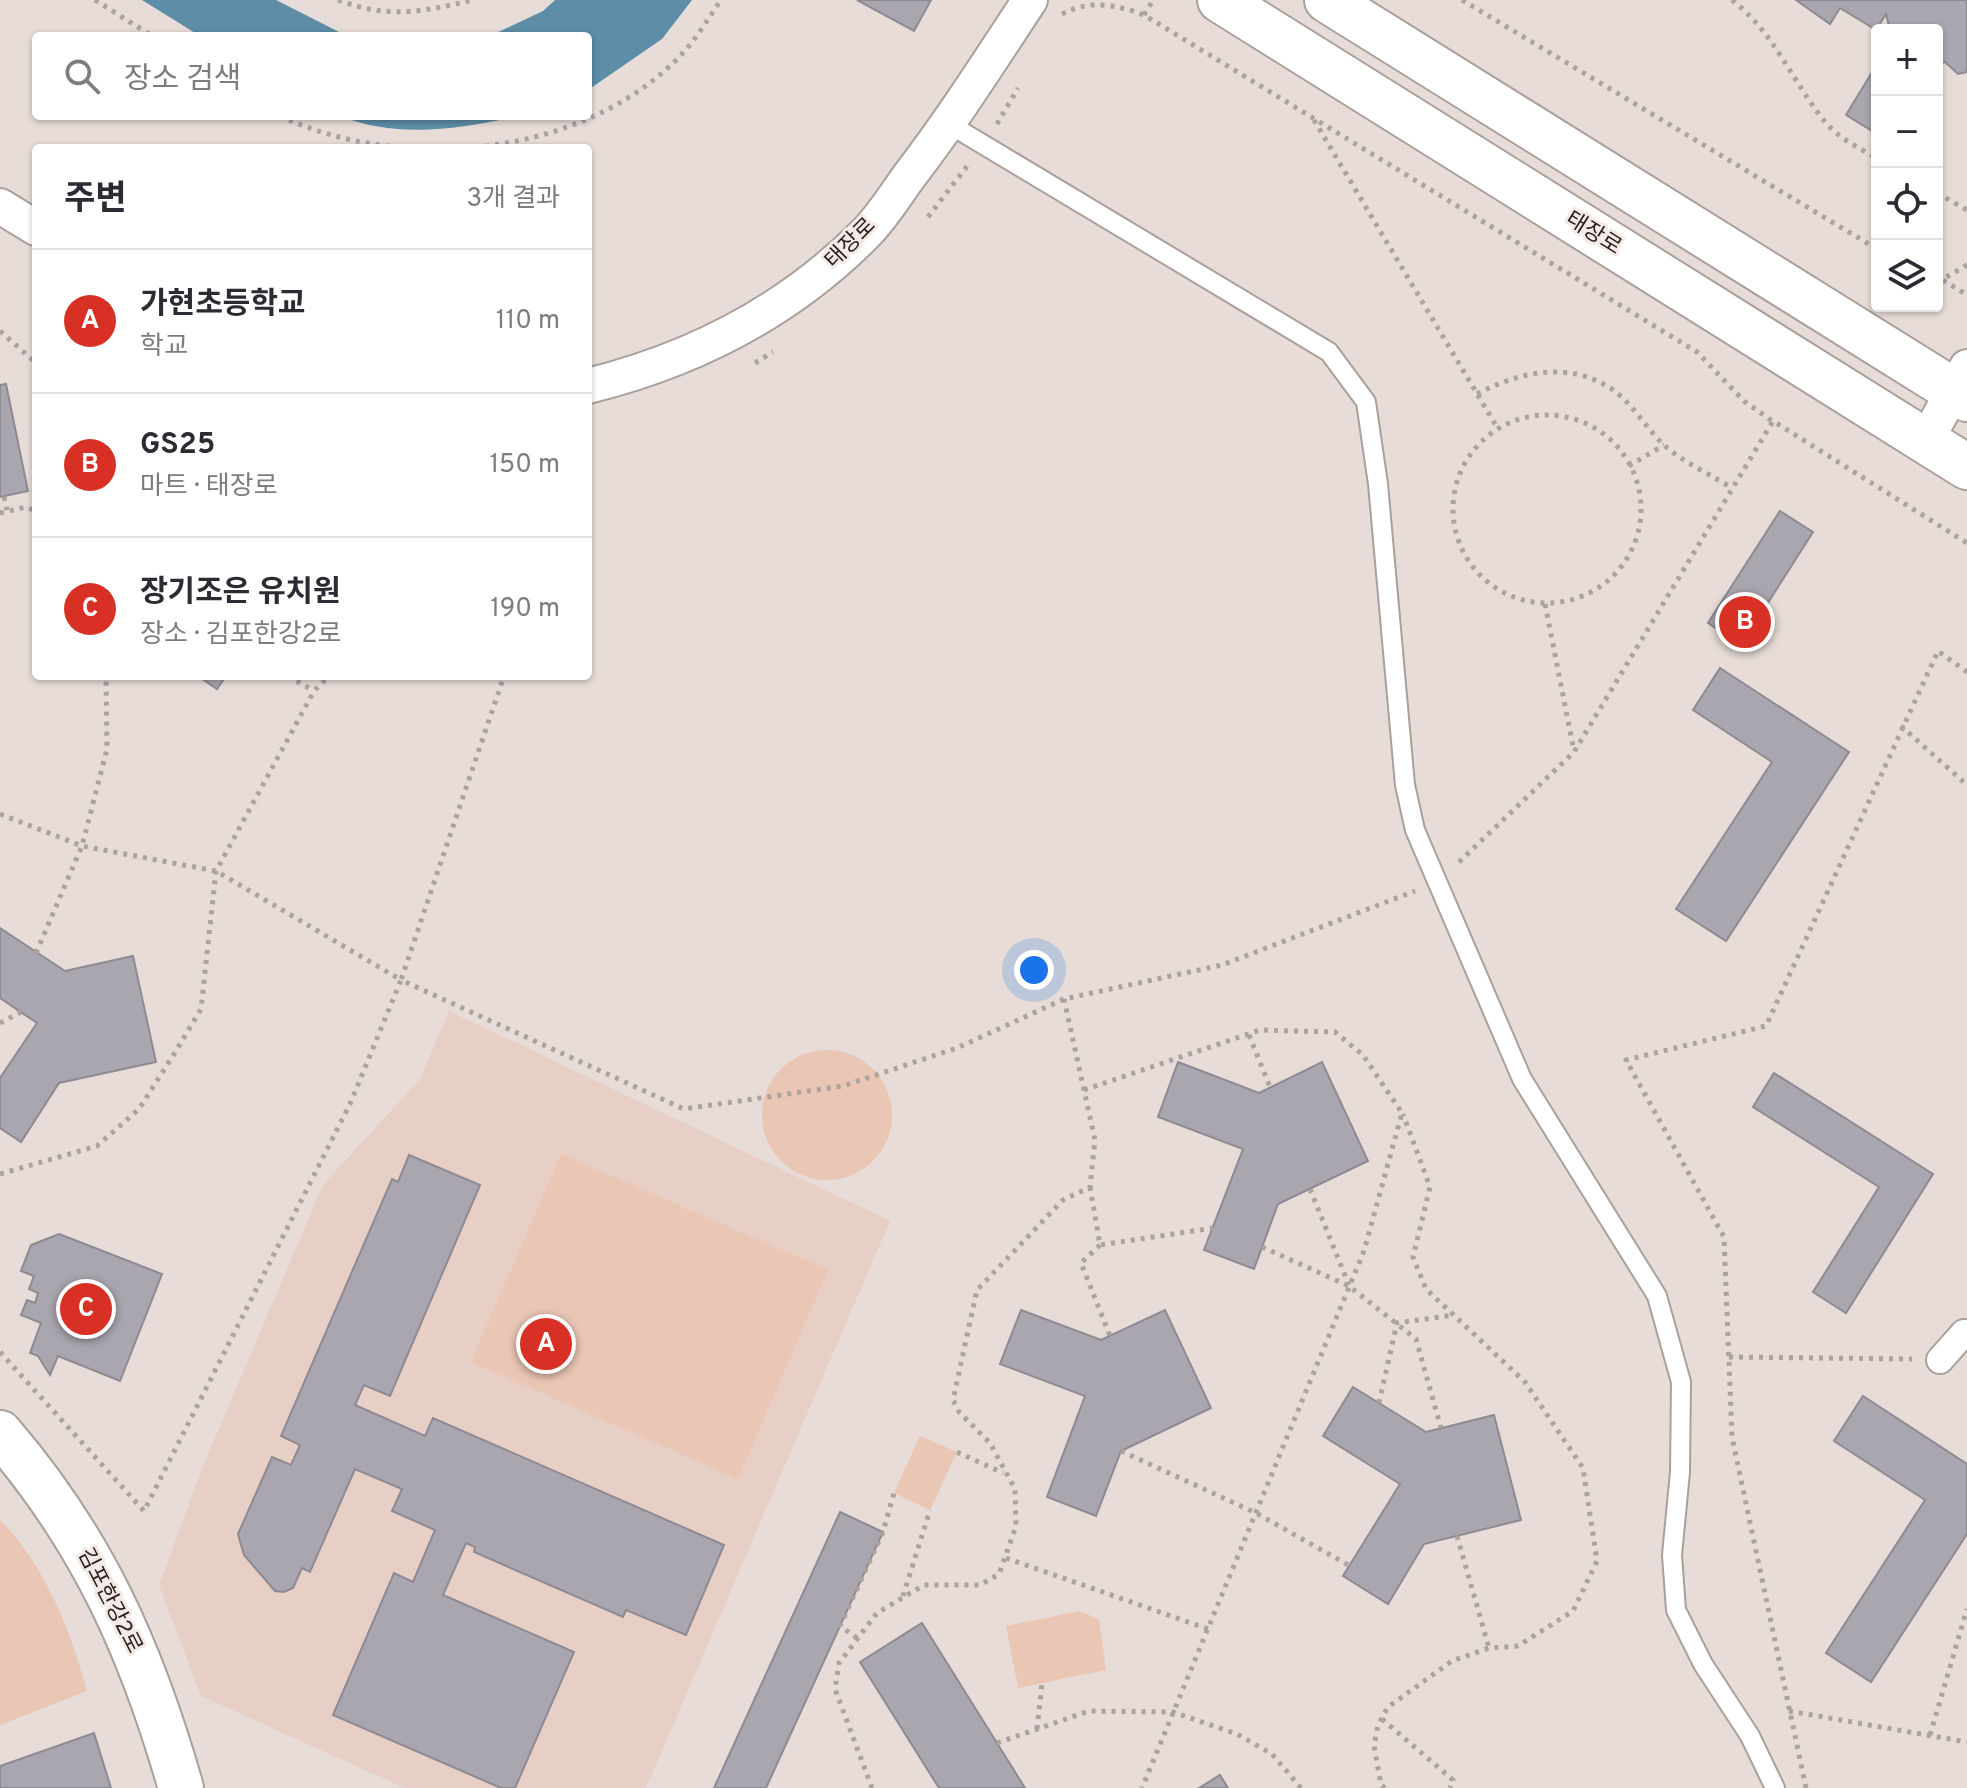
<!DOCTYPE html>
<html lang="ko">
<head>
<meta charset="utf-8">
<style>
	:root { --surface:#fff; --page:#f2f2f3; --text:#2b2b33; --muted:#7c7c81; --line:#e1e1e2; --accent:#d93025 }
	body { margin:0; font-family:Overpass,"Noto Sans KR",sans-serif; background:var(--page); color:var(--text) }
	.controls { position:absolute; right:24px; top:24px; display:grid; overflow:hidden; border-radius:8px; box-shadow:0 2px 6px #0004 }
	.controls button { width:72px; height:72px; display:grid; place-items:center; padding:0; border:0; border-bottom:2px solid var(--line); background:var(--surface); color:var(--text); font:40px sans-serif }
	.you { position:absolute; left:1034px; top:970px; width:28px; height:28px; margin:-20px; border:6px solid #fff; border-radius:50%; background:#1a73e8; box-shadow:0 0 0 12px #1a73e833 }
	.badge { display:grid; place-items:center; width:52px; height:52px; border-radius:50%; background:var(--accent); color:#fff; font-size:26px; font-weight:700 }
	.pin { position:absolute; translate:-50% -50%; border:4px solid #fff; box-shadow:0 2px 8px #0006 }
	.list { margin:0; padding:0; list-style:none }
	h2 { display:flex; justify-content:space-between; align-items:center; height:104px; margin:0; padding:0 32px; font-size:34px }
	h2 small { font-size:26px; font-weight:400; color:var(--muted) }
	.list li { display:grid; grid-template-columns:52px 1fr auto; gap:24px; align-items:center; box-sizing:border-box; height:144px; padding:0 32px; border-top:2px solid var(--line) }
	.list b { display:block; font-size:30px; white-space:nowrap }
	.list p { margin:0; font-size:26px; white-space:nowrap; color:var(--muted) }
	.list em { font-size:26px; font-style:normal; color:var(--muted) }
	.icon { flex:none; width:44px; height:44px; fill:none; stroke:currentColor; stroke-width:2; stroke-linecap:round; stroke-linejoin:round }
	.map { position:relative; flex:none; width:1967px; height:1788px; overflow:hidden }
	.search { position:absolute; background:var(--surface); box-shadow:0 2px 6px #0004; left:32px; top:32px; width:560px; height:88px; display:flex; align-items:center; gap:20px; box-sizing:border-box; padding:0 28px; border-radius:8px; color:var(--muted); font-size:30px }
	.panel { position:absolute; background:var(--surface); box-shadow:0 2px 6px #0004; left:32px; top:144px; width:560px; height:536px; border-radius:8px }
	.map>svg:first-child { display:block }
	.education { fill:#e7cfc6 }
	.green { fill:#eac6b4 }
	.water { fill:#5d8da7 }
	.building { fill:#aaa6af; stroke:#8e8a93; stroke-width:2 }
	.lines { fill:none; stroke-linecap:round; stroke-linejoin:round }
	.service-casing { stroke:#aaa09b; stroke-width:22 }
	.pedestrian-casing { stroke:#aaa09b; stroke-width:30 }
	.minor-casing { stroke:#aaa09b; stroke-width:38 }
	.tertiary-casing { stroke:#aaa09b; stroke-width:48 }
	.path { stroke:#aca39f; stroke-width:5; stroke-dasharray:4 6; stroke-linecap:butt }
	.service { stroke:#fff; stroke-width:18 }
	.pedestrian { stroke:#fff; stroke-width:26 }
	.minor { stroke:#fff; stroke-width:34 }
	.tertiary { stroke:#fff; stroke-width:44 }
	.labels { text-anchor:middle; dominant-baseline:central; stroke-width:6; stroke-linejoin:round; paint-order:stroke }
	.street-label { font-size:22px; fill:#262220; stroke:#f4e9e4 }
</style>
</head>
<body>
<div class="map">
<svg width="1967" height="1788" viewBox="0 0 1967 1788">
	<rect width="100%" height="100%" fill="#e7dcd7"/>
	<!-- education -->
	<path class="education" d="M449,1011l441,210 -244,567h-241l-204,-92 -42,-111 44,-119 120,-281 97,-106z"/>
	<!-- green -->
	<g class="green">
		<circle cx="827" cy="1115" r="65"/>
		<path d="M561,1154l267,116 -90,209 -267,-117z"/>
		<path d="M920,1436l37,16 -27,58 -36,-17z"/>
		<path d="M0,1520c45,45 70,110 87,171l-87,34z"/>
		<path d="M1079,1611l20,8 7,51 -88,18 -12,-62z"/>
	</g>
	<!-- water -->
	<g class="water">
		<path d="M142,0h134l71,36h-147z"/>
		<path d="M555,0h137l-30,39 -74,51v-54h-98l53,-25z"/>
		<path d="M340,116h179c-58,13 -122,23 -179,0z"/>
	</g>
	<!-- building -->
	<g class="building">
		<path d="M857,0h74l-17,31z"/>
		<path d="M1796,0h171v72l-9,2 -13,-12 -8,2v-34h-47l-4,-16 -10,16 -36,-22 -10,16z"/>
		<path d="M1877,64v70l-31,-19z"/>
		<path d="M6,384l22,107 -28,6v-112z"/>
		<path d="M1780,511l33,21 -72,113 -33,-22z"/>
		<path d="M1720,668l129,84 -123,189 -50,-32 96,-147 -79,-52z"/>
		<path d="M198,676h28l-9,13z"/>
		<path d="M0,928l65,43 68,-15 23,106 -97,21 -38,59 -21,-14v-50l37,-55 -37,-25z"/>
		<path d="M1178,1062l81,31 63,-31 46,99 -90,43 -24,65 -50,-19 39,-101 -85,-32z"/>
		<path d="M1774,1073l159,101 -87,139 -33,-21 66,-105 -126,-80z"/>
		<path d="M409,1155l71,30 -90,211 -26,-11 -9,20 70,31 8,-18 291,127 -38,90 -60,-25 -3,7 -149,-65 1,-5 -9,-4 -23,52 131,57 -59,136h-14l-168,-73 61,-142 19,9 22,-52 -43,-19 10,-22 -47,-20 -45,103 -8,-4 -9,20 -9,4 -9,-1 -31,-36 -6,-21 34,-77 19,8 9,-20 -19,-9 111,-257 6,3z"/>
		<path d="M59,1234l103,40 -42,107 -62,-25 -8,19 -12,-19 -8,-3 11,-30 -20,-8 6,-15 8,3 3,-10 -9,-4 5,-13 -13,-5 10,-26z"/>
		<path d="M1021,1310l80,30 64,-30 46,98 -90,43 -25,65 -49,-19 38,-101 -85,-32z"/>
		<path d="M1353,1387l73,45 68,-17 27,105 -97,24 -36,60 -45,-28 57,-92 -77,-48z"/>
		<path d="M1863,1396l104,68v70l-96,148 -45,-29 99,-153 -91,-59z"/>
		<path d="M840,1512l43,20 -117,256h-52z"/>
		<path d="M922,1623l75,120 28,45h-86l-79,-126z"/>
		<path d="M94,1733l17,55h-111v-22z"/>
		<path d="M1220,1775l8,13h-29z"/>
	</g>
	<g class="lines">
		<!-- service casing -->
		<g class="service-casing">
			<path id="service" d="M949,124l380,228 37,50 12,82 27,301 10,45 107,249 135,217 24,86 -1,90 -8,83 4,55 27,54 47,72 25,52"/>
		</g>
		<!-- pedestrian casing -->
		<g class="pedestrian-casing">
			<path id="pedestrian" d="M1940,1360l24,-27"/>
		</g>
		<!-- minor casing -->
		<g class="minor-casing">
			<g id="minor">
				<path d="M0,206l36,22"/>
				<path d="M588,386c105,-26 201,-75 278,-153 17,-17 30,-39 44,-58 43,-56 81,-116 120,-175"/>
				<path d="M1925,442l42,-75"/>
			</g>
		</g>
		<!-- tertiary casing -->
		<g class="tertiary-casing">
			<g id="tertiary">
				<path d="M1220,0l747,467"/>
				<path d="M1327,0l640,399"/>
				<path d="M0,1433c94,109 142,219 181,355"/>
			</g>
		</g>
		<!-- path -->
		<g class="path">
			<path d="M95,0l57,36"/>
			<path d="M338,0c50,19 85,12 135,0"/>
			<path d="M1462,0l415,249"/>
			<path d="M1732,0c42,32 61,83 94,123 14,16 33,25 51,35"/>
			<path d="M1062,14c26,-14 53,-10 82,1l553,337 47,49 28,20"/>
			<path d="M1144,15l9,-15"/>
			<path d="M280,116c124,58 305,41 402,-62 15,-16 27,-37 39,-54"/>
			<path d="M1314,120l184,309"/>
			<path d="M997,124l21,-36"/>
			<path d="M1937,193l30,17"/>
			<path d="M928,217l40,-52"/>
			<path d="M1937,278l6,1 24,-14"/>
			<path d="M1943,280l24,15"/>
			<path d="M0,331l36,32"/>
			<path d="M755,363l18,-11"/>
			<path d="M1477,394c40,-21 88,-33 130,-8 24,14 37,40 56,58 19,18 47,30 69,44"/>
			<circle cx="1547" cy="509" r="94"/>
			<path d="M1629,466l35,-21"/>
			<path d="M4,497l3,13"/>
			<path d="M0,513l26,-6 10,4"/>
			<path d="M1545,604l29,147"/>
			<path d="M288,676l26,15"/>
			<path d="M1901,726l66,59"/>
			<path d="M0,814l82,32 134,25 185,109 103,-304"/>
			<path d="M1459,862l115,-110 199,-331 194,122"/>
			<path d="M36,953l46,-107 25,-97 -1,-73"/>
			<path d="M0,1023l21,-11"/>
			<path d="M1249,1035l21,52"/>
			<path d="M1084,1090l176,-60 75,2 28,23 39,58 -38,138 -222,537"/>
			<path d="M0,1174l97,-28 42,-37 37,-58 25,-42 15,-138 98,-180 15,-15"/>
			<path d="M1090,1187l10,58 113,-17"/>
			<path d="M1310,1189l39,96"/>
			<path d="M1100,1245l-19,18 29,73"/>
			<path d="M1262,1247l87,39 67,53 25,89"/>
			<path d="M0,1352l144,159 206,-407 51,-124 283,129 159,-23 114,-38 107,-49 158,-34 193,-74"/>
			<path d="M1729,1357l183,2"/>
			<path d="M1379,1403l18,-80 57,-8"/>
			<path d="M1121,1451l135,62 94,53"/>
			<path d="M957,1452l46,21"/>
			<path d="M1457,1536l32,112"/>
			<path d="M1006,1558l202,71"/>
			<path d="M903,1596l27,-86"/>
			<path d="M857,1638l-17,-12 43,-94 11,-39"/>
			<path d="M1789,1711l178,31"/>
			<path d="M1382,1719l71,61 -3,8"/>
			<path d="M1037,1729l5,-46"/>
			<path d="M1930,1735l37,-126"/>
			<path d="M997,1743l92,-32 84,1 64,22 35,20 29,34"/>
			<path d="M872,1788l-37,-99 4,-26 38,-50 47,-28h56l19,-11 17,-48 -1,-37 -25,-46 -31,-31 -6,-12 24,-110 86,-90 27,-13 5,-47 -31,-141"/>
			<path d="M1385,1788l-4,-3 -7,-39 4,-21 10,-18 64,-46 37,-13 29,-2 55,-35 24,-50 -14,-93 -58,-86 -99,-93 -13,-32 17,-70 -27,-73"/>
			<path d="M1806,1788l-74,-351 -8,-200 -98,-177 140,-34 172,-375 29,21"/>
		</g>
		<!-- service -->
		<use href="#service" class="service"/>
		<!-- pedestrian -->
		<use href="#pedestrian" class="pedestrian"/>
		<!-- minor -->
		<use href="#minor" class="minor"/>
		<!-- tertiary -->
		<use href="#tertiary" class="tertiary"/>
	</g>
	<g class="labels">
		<!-- street labels -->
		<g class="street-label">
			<text transform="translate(1593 234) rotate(32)">태장로</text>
			<text transform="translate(851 244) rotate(-45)">태장로</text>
			<text transform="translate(109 1601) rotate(63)">김포한강2로</text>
		</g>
	</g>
</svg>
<div class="controls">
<button>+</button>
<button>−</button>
<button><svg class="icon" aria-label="locate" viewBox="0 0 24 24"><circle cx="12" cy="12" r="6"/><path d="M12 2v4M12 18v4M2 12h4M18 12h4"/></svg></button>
<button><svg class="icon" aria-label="layers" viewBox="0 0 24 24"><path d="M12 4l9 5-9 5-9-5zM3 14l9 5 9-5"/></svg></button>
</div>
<div class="you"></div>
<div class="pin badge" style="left:546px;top:1344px">A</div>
<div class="pin badge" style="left:1745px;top:622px">B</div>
<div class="pin badge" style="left:86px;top:1309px">C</div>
<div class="search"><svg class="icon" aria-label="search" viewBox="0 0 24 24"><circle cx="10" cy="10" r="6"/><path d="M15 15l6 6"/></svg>장소 검색</div>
<section class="panel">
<h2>주변<small>3개 결과</small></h2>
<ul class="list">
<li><span class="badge">A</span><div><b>가현초등학교</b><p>학교</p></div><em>110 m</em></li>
<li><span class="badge">B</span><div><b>GS25</b><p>마트 · 태장로</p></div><em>150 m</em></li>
<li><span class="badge">C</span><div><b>장기조은 유치원</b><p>장소 · 김포한강2로</p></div><em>190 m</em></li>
</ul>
</section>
</div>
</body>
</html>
